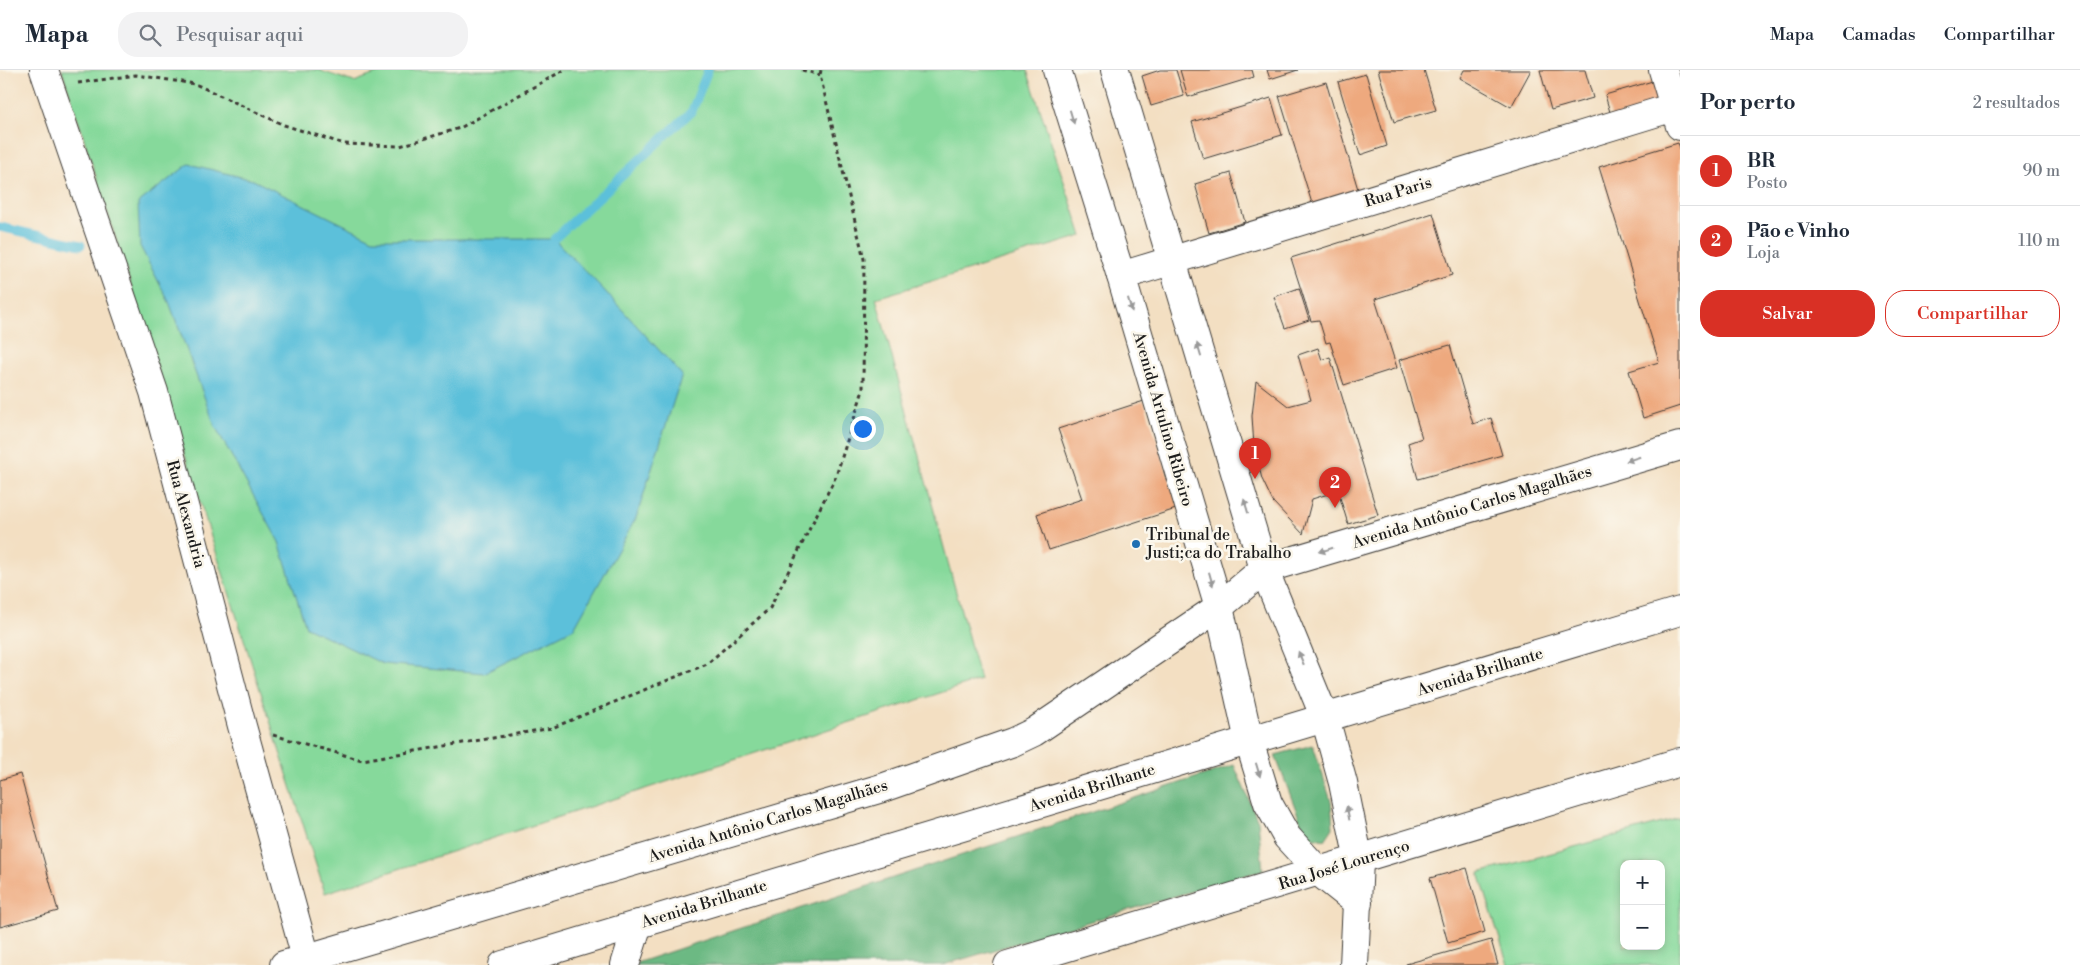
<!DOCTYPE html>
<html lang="pt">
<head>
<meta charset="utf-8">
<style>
	:root { --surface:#fff; --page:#f2f2f3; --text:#1f2937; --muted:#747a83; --line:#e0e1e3; --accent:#d93025 }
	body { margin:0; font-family:"Libre Bodoni",serif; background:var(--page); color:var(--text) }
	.controls { position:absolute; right:15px; bottom:15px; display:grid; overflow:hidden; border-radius:10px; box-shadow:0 2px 8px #0003 }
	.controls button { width:45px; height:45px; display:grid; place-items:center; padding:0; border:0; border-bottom:1px solid var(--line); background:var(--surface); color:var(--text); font:25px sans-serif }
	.you { position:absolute; left:862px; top:358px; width:18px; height:18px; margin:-12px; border:4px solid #fff; border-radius:50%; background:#1a73e8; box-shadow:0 0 0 8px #1a73e833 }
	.badge { display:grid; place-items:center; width:32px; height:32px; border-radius:50%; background:var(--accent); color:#fff; font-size:16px; font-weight:700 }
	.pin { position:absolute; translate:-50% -41px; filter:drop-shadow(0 1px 2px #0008) }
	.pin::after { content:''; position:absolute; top:26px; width:18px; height:15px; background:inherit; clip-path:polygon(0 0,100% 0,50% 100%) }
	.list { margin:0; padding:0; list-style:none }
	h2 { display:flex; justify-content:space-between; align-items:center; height:65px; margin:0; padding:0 20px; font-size:21px }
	h2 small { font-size:16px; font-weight:400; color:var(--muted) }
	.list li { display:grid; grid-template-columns:32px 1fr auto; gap:15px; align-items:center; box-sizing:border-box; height:70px; padding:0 20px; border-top:1px solid var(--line) }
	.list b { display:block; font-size:19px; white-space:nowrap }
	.list p { margin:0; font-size:16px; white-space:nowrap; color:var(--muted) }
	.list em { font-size:16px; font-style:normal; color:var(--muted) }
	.actions { display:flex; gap:10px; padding:15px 20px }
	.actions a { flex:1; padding:11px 0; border:1px solid var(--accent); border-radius:20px; text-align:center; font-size:18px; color:var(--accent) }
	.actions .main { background:var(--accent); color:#fff }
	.icon { flex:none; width:28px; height:28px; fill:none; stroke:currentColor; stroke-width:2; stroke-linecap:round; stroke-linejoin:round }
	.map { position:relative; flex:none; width:1680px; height:895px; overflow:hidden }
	header { display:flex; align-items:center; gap:30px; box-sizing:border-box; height:70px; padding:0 25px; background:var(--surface); border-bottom:1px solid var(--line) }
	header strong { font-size:24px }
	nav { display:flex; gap:28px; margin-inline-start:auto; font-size:18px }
	.search { width:350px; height:45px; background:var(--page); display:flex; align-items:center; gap:12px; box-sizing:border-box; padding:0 18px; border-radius:20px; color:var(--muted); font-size:19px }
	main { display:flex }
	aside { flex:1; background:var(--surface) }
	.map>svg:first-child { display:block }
	.green { fill:#86d99b; stroke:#517a5c; fill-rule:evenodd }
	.forest { fill:#6cb983; stroke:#446a50 }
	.water { fill:#5cc0da; stroke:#3c6e7b }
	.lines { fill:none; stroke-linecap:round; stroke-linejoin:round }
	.stream { stroke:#5cc0da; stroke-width:9 }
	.building { fill:#eea97e }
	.minor-casing { stroke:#3c3935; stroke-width:30 }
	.major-casing { stroke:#3c3935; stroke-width:30 }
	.path { stroke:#3c3935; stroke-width:3; stroke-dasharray:4 4; stroke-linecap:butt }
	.minor { stroke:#fff; stroke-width:28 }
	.major { stroke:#fff; stroke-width:28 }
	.oneway { fill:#999 }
	.poi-dot { fill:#1f6fb2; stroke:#fbf7ec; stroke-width:2 }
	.labels { text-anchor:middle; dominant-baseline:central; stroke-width:5; stroke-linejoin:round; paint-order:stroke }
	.street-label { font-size:16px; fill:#1c1c1c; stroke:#fbf7ec }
	.poi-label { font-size:16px; fill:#1c1c1c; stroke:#fbf7ec; text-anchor:start }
</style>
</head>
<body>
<header>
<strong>Mapa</strong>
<div class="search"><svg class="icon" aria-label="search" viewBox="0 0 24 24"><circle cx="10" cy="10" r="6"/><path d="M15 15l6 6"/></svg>Pesquisar aqui</div>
<nav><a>Mapa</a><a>Camadas</a><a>Compartilhar</a></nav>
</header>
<main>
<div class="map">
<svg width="1680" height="895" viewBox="0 0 1680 895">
	<rect width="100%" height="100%" fill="#fbf7ec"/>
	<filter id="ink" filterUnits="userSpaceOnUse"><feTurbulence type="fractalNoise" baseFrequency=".02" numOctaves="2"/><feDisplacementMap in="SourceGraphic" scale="10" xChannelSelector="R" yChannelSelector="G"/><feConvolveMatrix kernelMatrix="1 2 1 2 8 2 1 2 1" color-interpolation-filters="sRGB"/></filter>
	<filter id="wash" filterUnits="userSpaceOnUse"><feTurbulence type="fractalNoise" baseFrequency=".0096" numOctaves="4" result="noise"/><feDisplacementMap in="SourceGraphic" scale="20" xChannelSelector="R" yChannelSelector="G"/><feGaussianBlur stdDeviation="1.12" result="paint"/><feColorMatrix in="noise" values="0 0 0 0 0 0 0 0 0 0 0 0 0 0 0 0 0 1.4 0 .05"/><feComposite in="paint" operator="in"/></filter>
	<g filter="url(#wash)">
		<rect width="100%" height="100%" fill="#f3dfc2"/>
		<!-- green -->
		<g class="green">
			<path d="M62,0h256l36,12 32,-12h641l55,166 -206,62 104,382 -655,213z"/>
			<path d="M1680,748v147h-172l-29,-92zM1624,794h37v82h-37z"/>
		</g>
		<!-- forest -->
		<g class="forest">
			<path d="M1313,675l18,56 2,27 -8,12 -19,-4 -31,-81z"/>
			<path d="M1234,695l24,56 5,49 -320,95h-307v-2z"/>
		</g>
		<!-- water -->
		<path class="water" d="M189,94l64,16 120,59h181l48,49 80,87 -46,143 -62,110 -90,45 -101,-9 -77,-37 -27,-85 -64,-116 -46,-124 -29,-56 -2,-43z"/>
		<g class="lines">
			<!-- stream -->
			<g class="stream">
				<path d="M0,157l81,18"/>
				<path d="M554,169l138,-128 16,-41"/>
			</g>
		</g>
		<g id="blocks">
			<!-- building -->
			<g class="building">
				<path d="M1160,0h16l8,26 -33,10 -9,-30z"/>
				<path d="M1180,0h72l2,7 -66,20z"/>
				<path d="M1267,0h31l-28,9z"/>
				<path d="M1378,0h46l12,40 -42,12z"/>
				<path d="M1464,0h67l-20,37 -51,-29z"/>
				<path d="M1540,0h45l8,28 -42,12z"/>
				<path d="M1366,4l21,72 -27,9 -22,-73z"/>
				<path d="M1656,10l7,24 -51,15 -7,-24z"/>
				<path d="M1326,12l34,114 -46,14 -35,-114z"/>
				<path d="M1271,28l11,37 -79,24 -11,-37z"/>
				<path d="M1678,73l2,5v258l-37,12 -14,-47 30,-9 -60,-195z"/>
				<path d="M1231,103l14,49 -36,11 -14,-49z"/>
				<path d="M1433,143l19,62 -77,24 22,69 -53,17 -14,-43 -4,1 -7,-23 -8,1 -20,-63z"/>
				<path d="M1299,218l10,32 -24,8 -11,-31z"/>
				<path d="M1450,275l23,79 18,-6 11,37 -84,24 -10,-36 14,-5 -23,-78z"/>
				<path d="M1318,278l4,12 8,-3 48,158 -30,9 -10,-33 -26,8 -9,35 -30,-32 -11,-23 -8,-32 -2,-31 4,-35 32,25 23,-6 -13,-45z"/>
				<path d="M1144,331l35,107 -130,42 -12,-36 45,-15 -24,-70z"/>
				<path d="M20,704l38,137 -58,16v-147z"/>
				<path d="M1467,798l18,64 -37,11 -18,-65z"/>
				<path d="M1491,870l7,25h-92v-1z"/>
			</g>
		</g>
	</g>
	<g filter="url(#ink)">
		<use href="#blocks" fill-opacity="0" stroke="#3c3935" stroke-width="1"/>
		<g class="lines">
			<!-- minor casing -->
			<g class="minor-casing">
				<g id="minor">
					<path d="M44,0l110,322 88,334 66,239"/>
					<path d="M1057,0l64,206 98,331 30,134 19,62 19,34 32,35 39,31"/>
					<path d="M1115,0l149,499 61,149 18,65 16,78 -5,104"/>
					<path d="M1663,0l17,56"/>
					<path d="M1121,206l553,-169"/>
					<path d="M284,895l598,-177 131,-46 21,-10 185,-125 45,-38 416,-123"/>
					<path d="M625,895l13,-41"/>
					<path d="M1008,895l672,-203"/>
				</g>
			</g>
			<!-- major casing -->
			<g class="major-casing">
				<path id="major" d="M503,895l1177,-354"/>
			</g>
			<!-- path -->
			<g class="path">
				<path d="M802,0l18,5"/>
				<path d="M78,13l58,-8 59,9 89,41 60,19 56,2 60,-18 104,-58"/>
				<path d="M273,665l89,25 190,-32 155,-64 63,-56 66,-132 27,-86 1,-131 -44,-184 1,-5"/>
			</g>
			<!-- minor -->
			<use href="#minor" class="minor"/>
			<!-- major -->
			<use href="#major" class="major"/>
		</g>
		<!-- one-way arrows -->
		<defs><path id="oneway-solid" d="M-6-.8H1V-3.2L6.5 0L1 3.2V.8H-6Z" transform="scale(1.25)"/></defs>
		<g class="oneway">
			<use href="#oneway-solid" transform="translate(1072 47) rotate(73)"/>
			<use href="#oneway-solid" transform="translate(1130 235) rotate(74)"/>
			<use href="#oneway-solid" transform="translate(1199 280) rotate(-107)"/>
			<use href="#oneway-solid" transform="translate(1633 389) rotate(163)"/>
			<use href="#oneway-solid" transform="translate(1246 436) rotate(-107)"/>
			<use href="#oneway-solid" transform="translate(1326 480) rotate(163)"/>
			<use href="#oneway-solid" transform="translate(1211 509) rotate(74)"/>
			<use href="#oneway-solid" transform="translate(1301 588) rotate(-112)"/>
			<use href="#oneway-solid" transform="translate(1258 700) rotate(73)"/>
			<use href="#oneway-solid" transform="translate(1348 743) rotate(-101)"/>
		</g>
	</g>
	<!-- markers -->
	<circle class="poi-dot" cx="1136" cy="474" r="5"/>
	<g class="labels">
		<!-- street labels -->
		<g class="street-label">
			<text transform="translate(1398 122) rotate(-17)">Rua Paris</text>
			<text transform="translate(1163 349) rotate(74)">Avenida Artulino Ribeiro</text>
			<text transform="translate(1472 437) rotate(-17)">Avenida Antônio Carlos Magalhães</text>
			<text transform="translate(186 444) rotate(75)">Rua Alexandria</text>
			<text transform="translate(1480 602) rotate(-17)">Avenida Brilhante</text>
			<text transform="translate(1092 718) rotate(-17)">Avenida Brilhante</text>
			<text transform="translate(768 751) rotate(-17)">Avenida Antônio Carlos Magalhães</text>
			<text transform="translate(1344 795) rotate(-17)">Rua José Lourenço</text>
			<text transform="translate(704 834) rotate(-17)">Avenida Brilhante</text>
		</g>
		<!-- poi labels -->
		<g class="poi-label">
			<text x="1146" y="465">Tribunal de<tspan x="1146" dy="18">Justi;ca do Trabalho</tspan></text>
		</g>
	</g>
</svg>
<div class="controls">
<button>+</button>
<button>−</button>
</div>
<div class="you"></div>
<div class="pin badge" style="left:1255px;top:409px">1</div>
<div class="pin badge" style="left:1335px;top:438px">2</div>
</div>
<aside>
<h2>Por perto<small>2 resultados</small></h2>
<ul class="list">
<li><span class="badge">1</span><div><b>BR</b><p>Posto</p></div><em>90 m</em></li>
<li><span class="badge">2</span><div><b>Pão e Vinho</b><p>Loja</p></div><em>110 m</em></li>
</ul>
<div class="actions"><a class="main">Salvar</a><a>Compartilhar</a></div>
</aside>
</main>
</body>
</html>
